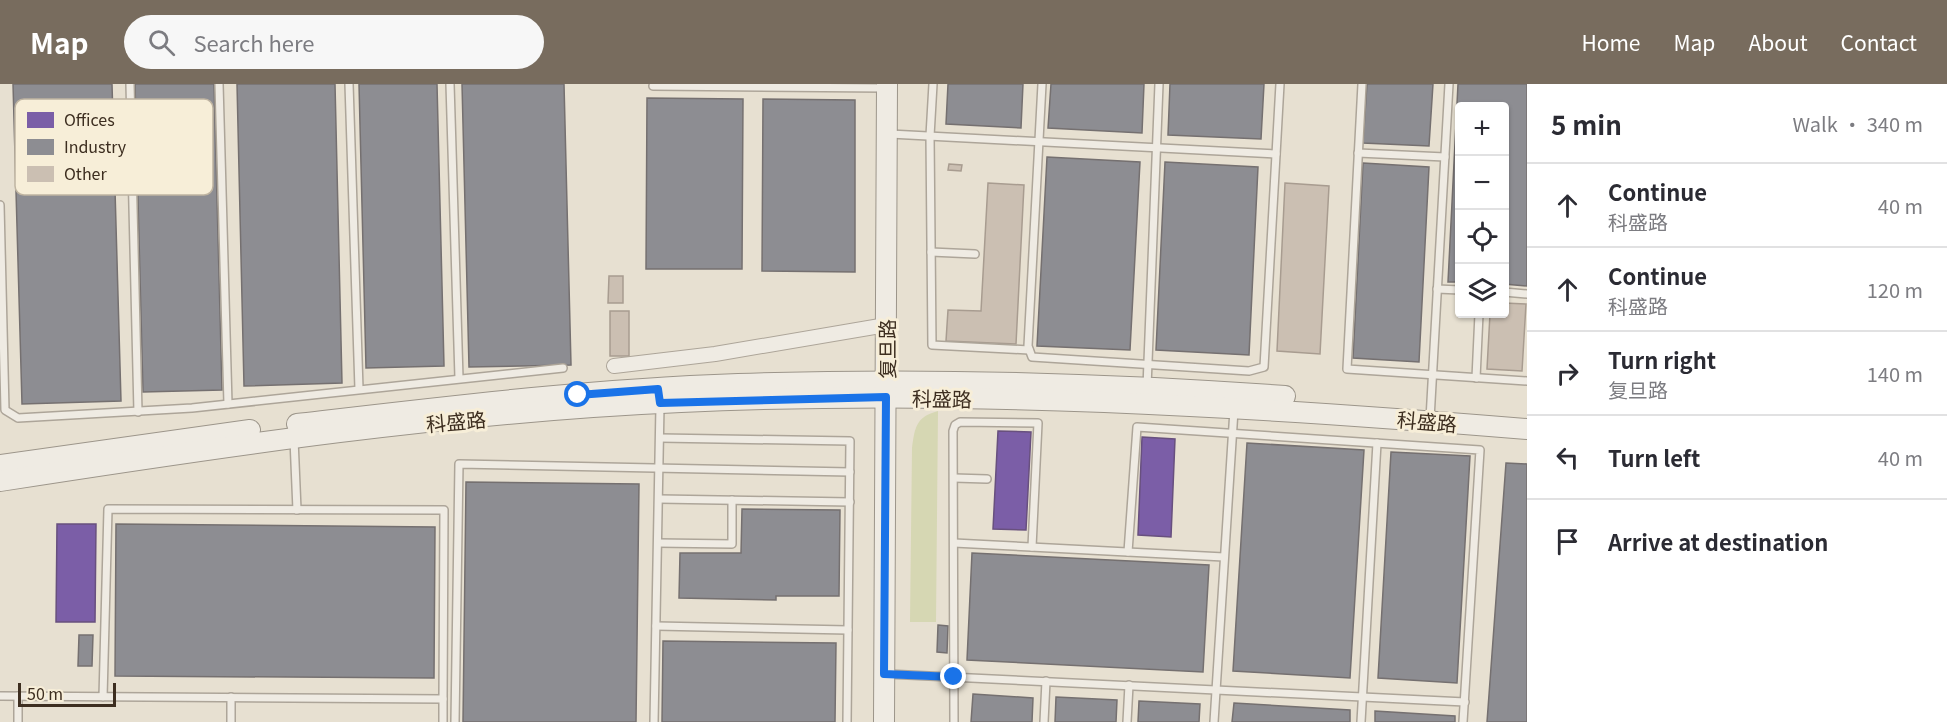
<!DOCTYPE html>
<html lang="en">
<head>
<meta charset="utf-8">
<style>
	:root { --surface:#fff; --page:#f7f7f7; --text:#2b2b33; --muted:#7c7c81; --line:#e1e1e2; --accent:#786c5e }
	body { margin:0; font-family:Georgia,"Noto Sans SC",serif; background:var(--page); color:var(--text) }
	.controls { position:absolute; right:18px; top:18px; display:grid; overflow:hidden; border-radius:6px; box-shadow:0 2px 4px #0004 }
	.controls button { width:54px; height:54px; display:grid; place-items:center; padding:0; border:0; border-bottom:2px solid var(--line); background:var(--surface); color:var(--text); font:30px sans-serif }
	.scale { position:absolute; left:18px; bottom:15px; width:98px; box-sizing:border-box; padding-left:6px; border:3px solid #3d2e20; border-top:0; font-size:16px; line-height:21px; white-space:nowrap; color:#3d2e20; -webkit-text-stroke:4px #f7eed8; paint-order:stroke }
	.stop { position:absolute; width:18px; height:18px; margin:-14px; border:4px solid #1a73e8; border-radius:50%; background:#fff }
	.stop.end { background:#1a73e8; border-color:#fff; box-shadow:0 2px 6px #0008 }
	.list { margin:0; padding:0; list-style:none }
	h2 { display:flex; justify-content:space-between; align-items:center; height:78px; margin:0; padding:0 24px; font-size:26px }
	h2 small { font-size:20px; font-weight:400; color:var(--muted) }
	.list li { display:grid; grid-template-columns:39px 1fr auto; gap:18px; align-items:center; box-sizing:border-box; height:84px; padding:0 24px; border-top:2px solid var(--line) }
	.list b { display:block; font-size:22px; white-space:nowrap }
	.list p { margin:0; font-size:20px; white-space:nowrap; color:var(--muted) }
	.list em { font-size:20px; font-style:normal; color:var(--muted) }
	.icon { flex:none; width:33px; height:33px; fill:none; stroke:currentColor; stroke-width:2; stroke-linecap:round; stroke-linejoin:round }
	.map { position:relative; flex:none; width:1527px; height:638px; overflow:hidden }
	header { display:flex; align-items:center; gap:36px; box-sizing:border-box; height:84px; padding:0 30px; background:var(--accent); color:#fff }
	header strong { font-size:28px }
	nav { display:flex; gap:33px; margin-inline-start:auto; font-size:21px }
	.search { width:420px; height:54px; background:var(--page); display:flex; align-items:center; gap:15px; box-sizing:border-box; padding:0 21px; border-radius:33px; color:var(--muted); font-size:22px }
	main { display:flex }
	aside { flex:1; background:var(--surface) }
	.map>svg:first-child { display:block }
	.green { fill:#d6d7b3 }
	.offices { fill:#7b5ea7; stroke:#68507e; stroke-width:1.5 }
	.industry { fill:#8d8d92; stroke:#757070; stroke-width:1.5 }
	.building { fill:#cbbfb2; stroke:#a89c90; stroke-width:1.5 }
	.lines { fill:none; stroke-linecap:round; stroke-linejoin:round }
	.lane-casing { stroke:#ada599; stroke-width:10 }
	.street-casing { stroke:#ada599; stroke-width:16 }
	.secondary-casing { stroke:#9c958a; stroke-width:22 }
	.lane { stroke:#efebe3; stroke-width:7 }
	.street { stroke:#efebe3; stroke-width:14 }
	.secondary { stroke:#efebe3; stroke-width:20 }
	.route { stroke:#1a73e8; stroke-width:8 }
	.labels { text-anchor:middle; dominant-baseline:central; stroke-width:6; stroke-linejoin:round; paint-order:stroke }
	.street-label { font-size:20px; fill:#3d2e20; stroke:#f7eed8 }
	.key { fill:#f7eed8; stroke:#bfb4a1; stroke-width:1.5 }
	.key-label { font-size:16px; fill:#3d2e20 }
</style>
</head>
<body>
<header>
<strong>Map</strong>
<div class="search"><svg class="icon" aria-label="search" viewBox="0 0 24 24"><circle cx="10" cy="10" r="6"/><path d="M15 15l6 6"/></svg>Search here</div>
<nav><a>Home</a><a>Map</a><a>About</a><a>Contact</a></nav>
</header>
<main>
<div class="map">
<svg width="1527" height="638" viewBox="0 0 1527 638">
	<rect width="100%" height="100%" fill="#e7e0d1"/>
	<!-- green -->
	<path class="green" d="M938,327l-2,211h-26l2,-174c3,-21 4,-31 26,-37z"/>
	<!-- offices -->
	<g class="offices">
		<path d="M998,347l33,1 -5,98 -33,-1z"/>
		<path d="M1142,353l33,2 -4,98 -33,-2z"/>
		<path d="M57,440h39l-1,98h-39z"/>
	</g>
	<!-- industry -->
	<g class="industry">
		<path d="M13,0h99l9,317 -99,3z"/>
		<path d="M135,0h79l8,306 -79,2z"/>
		<path d="M237,0h98l7,299 -98,3z"/>
		<path d="M359,0h78l7,282 -78,2z"/>
		<path d="M462,0h102l7,281 -102,2z"/>
		<path d="M948,0h75l-2,44 -75,-4z"/>
		<path d="M1051,0h93l-2,49 -94,-5z"/>
		<path d="M1170,0h94l-3,55 -93,-4z"/>
		<path d="M1367,0h66l-4,62 -66,-3z"/>
		<path d="M1458,0h69v202l-23,-2v-178h-44v176h-12z"/>
		<path d="M647,14l96,1 -1,170h-96z"/>
		<path d="M763,15l92,1v172l-93,-1z"/>
		<path d="M1047,73l93,5 -10,188 -93,-4z"/>
		<path d="M1165,78l93,5 -9,188 -93,-5z"/>
		<path d="M1363,79l66,4 -10,195 -66,-4z"/>
		<path d="M1247,359l117,7 -14,228 -117,-7z"/>
		<path d="M1391,368l79,4 -13,227 -79,-5z"/>
		<path d="M1506,379l21,1v258h-40z"/>
		<path d="M466,398l173,2 -3,238h-173z"/>
		<path d="M742,425l98,1 -1,86h-63v4l-97,-2 1,-45h61z"/>
		<path d="M116,440l319,3 -1,151 -319,-2z"/>
		<path d="M972,469l237,12 -6,107 -236,-12z"/>
		<path d="M938,541l10,1 -1,27 -10,-1z"/>
		<path d="M79,551h14l-1,31h-14z"/>
		<path d="M663,557l173,2 -1,79h-173z"/>
		<path d="M973,610l60,4 -1,24h-61z"/>
		<path d="M1056,613l61,3 -1,22h-61z"/>
		<path d="M1139,617l61,3 -1,18h-61z"/>
		<path d="M1234,619l116,7v12h-118z"/>
		<path d="M1375,627l80,5v6h-80z"/>
	</g>
	<!-- building -->
	<g class="building">
		<path d="M949,80l13,1 -1,6 -13,-1z"/>
		<path d="M988,99l36,2 -8,159 -70,-3 2,-31 33,1z"/>
		<path d="M1285,99l44,3 -9,168 -43,-3z"/>
		<path d="M609,192h14v27h-15z"/>
		<path d="M1504,219l22,1 -4,67 -35,-2 3,-55h14z"/>
		<rect x="610" y="227" width="19" height="45"/>
	</g>
	<g class="lines">
		<!-- lane casing -->
		<g class="lane-casing">
			<g id="lane">
				<path d="M130,0l8,328"/>
				<path d="M219,0l9,320"/>
				<path d="M349,0l10,305"/>
				<path d="M450,0l9,294"/>
				<path d="M933,0l-3,52 2,209 97,5"/>
				<path d="M1042,0l-14,262 4,11 217,14 15,-4 16,-283"/>
				<path d="M1362,0l-15,285 180,12"/>
				<path d="M653,2l232,2"/>
				<path d="M890,50l386,20"/>
				<path d="M1358,69l87,4"/>
				<path d="M0,121l5,205 13,8 174,-10 371,-40"/>
				<path d="M931,168l44,2"/>
				<path d="M1437,205l23,1"/>
				<path d="M1504,208l23,2"/>
				<path d="M1476,294l3,-64"/>
				<path d="M1147,303l12,-303"/>
				<path d="M1430,335l19,-335"/>
				<path d="M660,354l190,3 -3,281"/>
				<path d="M294,355l3,71"/>
				<path d="M954,394l33,1"/>
				<path d="M659,415l191,3"/>
				<path d="M658,459l74,1v-44"/>
				<path d="M954,459l270,14"/>
				<path d="M1128,468l9,-125 343,23 -17,272"/>
				<path d="M656,542l192,4"/>
				<path d="M887,590l578,28"/>
				<path d="M0,612c148,1 295,2 443,3l1,-189 -336,-1 -5,188"/>
				<path d="M18,638v-26"/>
				<path d="M231,638v-25"/>
				<path d="M443,638v-23"/>
				<path d="M455,638l4,-258 391,8"/>
				<path d="M654,638l6,-316"/>
				<path d="M954,638l-1,-291 2,-6 5,-3 78,1 -6,124"/>
				<path d="M1044,638l2,-41"/>
				<path d="M1127,638l2,-37"/>
				<path d="M1214,638l20,-312"/>
				<path d="M1361,638l16,-279"/>
			</g>
		</g>
		<!-- street casing -->
		<g class="street-casing">
			<path id="street" d="M614,282l101,-12 171,-29"/>
		</g>
		<!-- secondary casing -->
		<g class="secondary-casing">
			<g id="secondary">
				<path d="M297,340c146,-17 294,-35 441,-40 182,-6 366,-1 547,12"/>
				<path d="M0,381l250,-35"/>
				<path d="M0,397c225,-35 453,-69 681,-79 283,-13 564,4 846,27"/>
				<path d="M884,638l3,-638"/>
			</g>
		</g>
		<!-- lane -->
		<use href="#lane" class="lane"/>
		<!-- street -->
		<use href="#street" class="street"/>
		<!-- secondary -->
		<use href="#secondary" class="secondary"/>
	</g>
	<g class="lines">
		<!-- route -->
		<path class="route" d="M578,311l80,-6 2,14 226,-6 -2,277 70,3"/>
	</g>
	<g class="labels">
		<!-- street labels -->
		<g class="street-label">
			<text transform="translate(886 265) rotate(-90)">复旦路</text>
			<text transform="translate(942 314) rotate(1)">科盛路</text>
			<text transform="translate(456 337) rotate(-5)">科盛路</text>
			<text transform="translate(1427 337) rotate(5)">科盛路</text>
		</g>
	</g>
	<!-- legend -->
	<rect x="15" y="15" width="198" height="96" rx="9" class="key"/>
	<rect x="27" y="28" width="27" height="16" fill="#7b5ea7"/>
	<rect x="27" y="55" width="27" height="16" fill="#8d8d92"/>
	<rect x="27" y="82" width="27" height="16" fill="#cbbfb2"/>
	<g class="key-label">
		<text x="64" y="42">Offices</text>
		<text x="64" y="69">Industry</text>
		<text x="64" y="96">Other</text>
	</g>
</svg>
<div class="controls">
<button>+</button>
<button>−</button>
<button><svg class="icon" aria-label="locate" viewBox="0 0 24 24"><circle cx="12" cy="12" r="6"/><path d="M12 2v4M12 18v4M2 12h4M18 12h4"/></svg></button>
<button><svg class="icon" aria-label="layers" viewBox="0 0 24 24"><path d="M12 4l9 5-9 5-9-5zM3 14l9 5 9-5"/></svg></button>
</div>
<div class="scale">50 m</div>
<div class="stop" style="left:578px;top:311px"></div>
<div class="stop end" style="left:954px;top:593px"></div>
</div>
<aside>
<h2>5 min<small>Walk · 340 m</small></h2>
<ul class="list">
<li><svg class="icon" aria-label="ahead" viewBox="0 0 24 24"><path d="M12 20V5M6 11l6-6 6 6"/></svg><div><b>Continue</b><p>科盛路</p></div><em>40 m</em></li>
<li><svg class="icon" aria-label="ahead" viewBox="0 0 24 24"><path d="M12 20V5M6 11l6-6 6 6"/></svg><div><b>Continue</b><p>科盛路</p></div><em>120 m</em></li>
<li><svg class="icon" aria-label="right" viewBox="0 0 24 24"><path d="M7 20v-9h11M14 6l5 5-5 5"/></svg><div><b>Turn right</b><p>复旦路</p></div><em>140 m</em></li>
<li><svg class="icon" aria-label="left" viewBox="0 0 24 24"><path d="M17 20v-9H6M10 6l-5 5 5 5"/></svg><div><b>Turn left</b></div><em>40 m</em></li>
<li><svg class="icon" aria-label="arrive" viewBox="0 0 24 24"><path d="M6 21V4h12l-3 4 3 4H6"/></svg><div><b>Arrive at destination</b></div></li>
</ul>
</aside>
</main>
</body>
</html>
